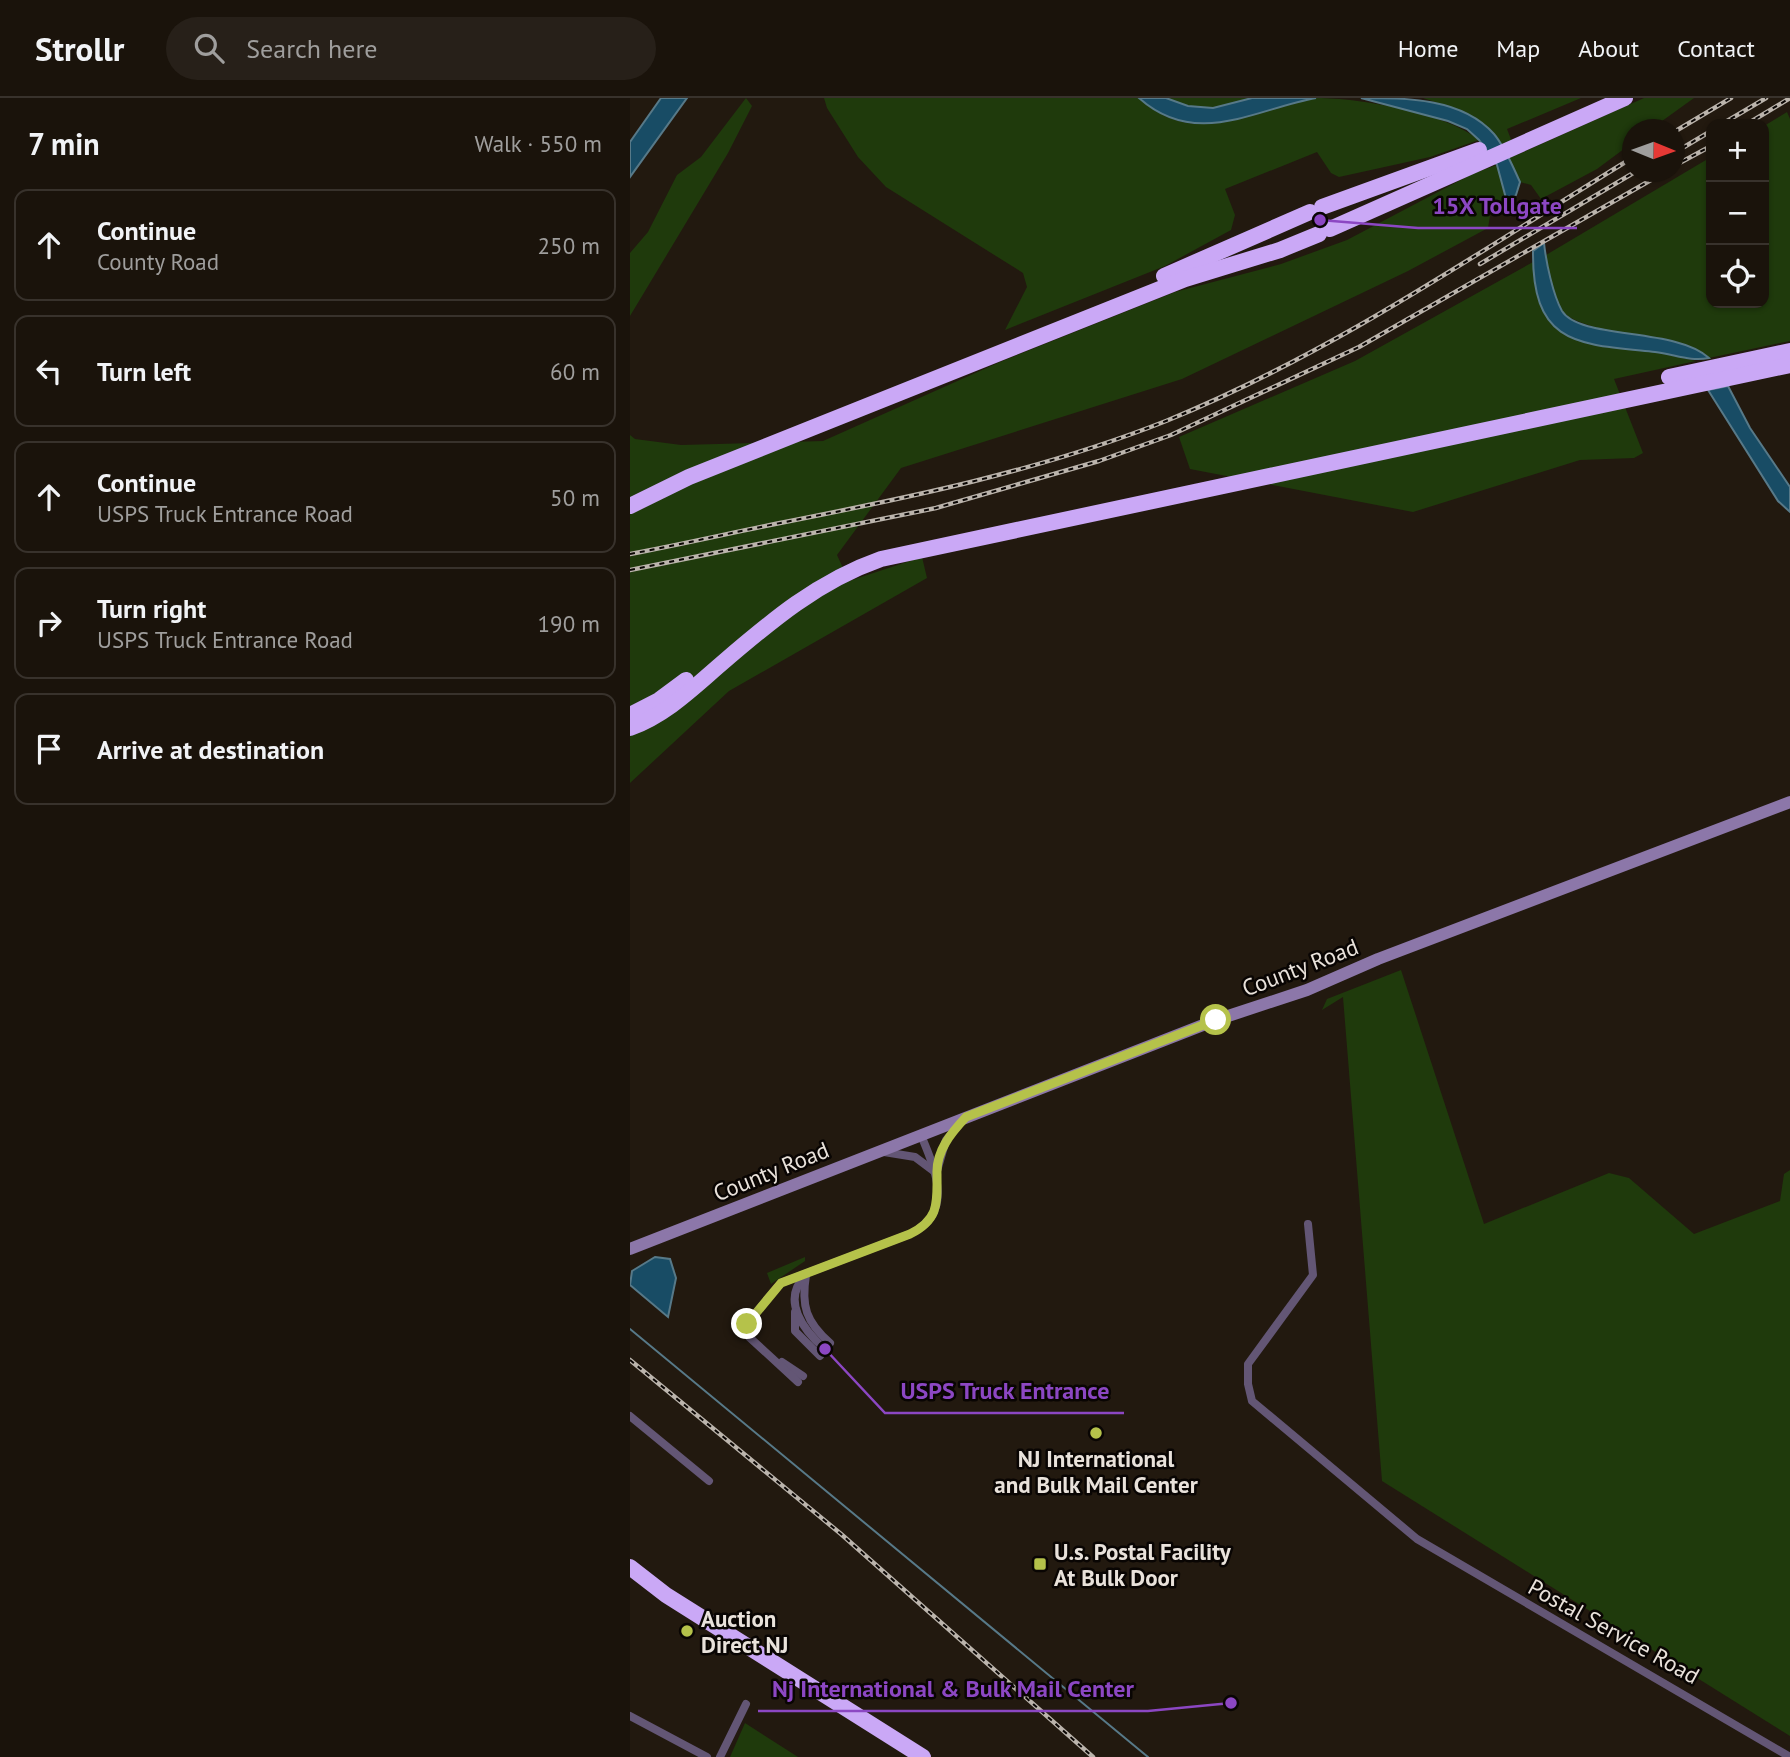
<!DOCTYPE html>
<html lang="en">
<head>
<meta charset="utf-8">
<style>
	:root { --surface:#1a130b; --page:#272019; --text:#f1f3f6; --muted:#9f9e9d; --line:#38322c }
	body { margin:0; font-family:"PT Sans",sans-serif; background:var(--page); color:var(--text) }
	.controls { position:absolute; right:21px; top:21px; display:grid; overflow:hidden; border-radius:14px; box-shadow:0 2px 5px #0004 }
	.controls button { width:63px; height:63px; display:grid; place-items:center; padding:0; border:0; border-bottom:2px solid var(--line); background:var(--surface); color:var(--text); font:35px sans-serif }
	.compass { position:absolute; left:992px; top:21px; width:63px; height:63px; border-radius:50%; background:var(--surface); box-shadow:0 2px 5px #0004; rotate:91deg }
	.stop { position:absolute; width:21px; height:21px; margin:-16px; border:5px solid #b5c24a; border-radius:50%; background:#fff }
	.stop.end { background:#b5c24a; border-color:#fff; box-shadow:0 2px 7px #0008 }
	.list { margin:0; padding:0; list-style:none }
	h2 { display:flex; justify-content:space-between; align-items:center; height:91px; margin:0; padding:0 28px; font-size:30px }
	h2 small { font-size:23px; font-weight:400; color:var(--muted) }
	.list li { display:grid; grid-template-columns:46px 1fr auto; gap:21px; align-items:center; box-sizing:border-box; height:112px; margin:0 14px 14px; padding:0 14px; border:2px solid var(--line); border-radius:14px }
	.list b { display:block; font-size:26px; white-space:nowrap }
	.list p { margin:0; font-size:23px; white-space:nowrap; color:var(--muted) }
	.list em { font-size:23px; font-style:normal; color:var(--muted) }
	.icon { flex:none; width:38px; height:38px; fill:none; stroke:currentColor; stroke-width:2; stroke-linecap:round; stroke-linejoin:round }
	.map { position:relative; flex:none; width:1160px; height:1659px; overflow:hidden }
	header { display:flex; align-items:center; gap:42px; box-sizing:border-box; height:98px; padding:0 35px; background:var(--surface); border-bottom:2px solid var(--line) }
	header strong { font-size:33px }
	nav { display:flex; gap:38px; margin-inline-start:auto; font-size:24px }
	.search { width:490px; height:63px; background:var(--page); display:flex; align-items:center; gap:18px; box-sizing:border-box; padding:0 24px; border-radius:38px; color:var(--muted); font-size:26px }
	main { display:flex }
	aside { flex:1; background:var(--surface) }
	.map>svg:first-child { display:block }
	.green { fill:#1f3a0c }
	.water { fill:#184c65; stroke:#577988; stroke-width:2 }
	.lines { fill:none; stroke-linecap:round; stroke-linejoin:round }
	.stream { stroke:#577988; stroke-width:2 }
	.street { stroke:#635675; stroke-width:8 }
	.secondary { stroke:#8c77a9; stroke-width:12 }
	.highway { stroke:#caa8f6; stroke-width:16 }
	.rail-casing { stroke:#bbb4ac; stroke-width:4.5 }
	.rail { stroke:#090503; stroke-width:2; stroke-dasharray:5; stroke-linecap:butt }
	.route { stroke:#b5c24a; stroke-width:9 }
	.poi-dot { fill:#b5c24a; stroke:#090503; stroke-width:2.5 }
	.labels { text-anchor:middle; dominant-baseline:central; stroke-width:5; stroke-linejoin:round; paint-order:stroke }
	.street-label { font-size:23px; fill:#e9e2db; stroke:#090503 }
	.poi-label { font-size:23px; font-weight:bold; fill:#e9e2db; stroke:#090503; text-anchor:start }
	.leader { fill:none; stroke:#8c47c3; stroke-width:2.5 }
	.callout-dot { fill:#8c47c3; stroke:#090503; stroke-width:2.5 }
	.callout-label { font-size:24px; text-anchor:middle; font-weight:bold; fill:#8c47c3; stroke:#090503; stroke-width:5; stroke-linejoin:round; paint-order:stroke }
</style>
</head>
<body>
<header>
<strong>Strollr</strong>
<div class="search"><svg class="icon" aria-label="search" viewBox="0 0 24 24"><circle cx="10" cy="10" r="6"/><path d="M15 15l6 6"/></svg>Search here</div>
<nav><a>Home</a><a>Map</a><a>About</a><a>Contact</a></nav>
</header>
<main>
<aside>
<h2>7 min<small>Walk · 550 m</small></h2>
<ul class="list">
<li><svg class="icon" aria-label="ahead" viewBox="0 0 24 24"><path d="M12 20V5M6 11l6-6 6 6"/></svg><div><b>Continue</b><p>County Road</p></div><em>250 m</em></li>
<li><svg class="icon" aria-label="left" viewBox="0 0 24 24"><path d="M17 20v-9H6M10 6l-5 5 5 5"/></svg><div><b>Turn left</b></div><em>60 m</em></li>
<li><svg class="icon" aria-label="ahead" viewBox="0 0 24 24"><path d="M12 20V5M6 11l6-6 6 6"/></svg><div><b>Continue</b><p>USPS Truck Entrance Road</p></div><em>50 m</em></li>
<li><svg class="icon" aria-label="right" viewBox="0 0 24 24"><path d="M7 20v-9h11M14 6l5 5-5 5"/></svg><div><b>Turn right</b><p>USPS Truck Entrance Road</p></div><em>190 m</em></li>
<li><svg class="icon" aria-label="arrive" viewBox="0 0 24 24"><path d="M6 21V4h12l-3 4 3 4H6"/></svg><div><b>Arrive at destination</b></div></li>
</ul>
</aside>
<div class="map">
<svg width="1160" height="1659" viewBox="0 0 1160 1659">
	<rect width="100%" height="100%" fill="#22190f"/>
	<!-- green -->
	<g class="green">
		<path d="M116,0l6,8 -24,47 -98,163v-63l18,-21 29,-57 24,-18z"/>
		<path d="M194,0h315c63,56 114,5 178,0 42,0 130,15 162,42l-49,17 -91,20 -8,-4 -14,-21 -92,37 10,26 -4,15 -66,36 -160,64 22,-43 -4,-14 -137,-86 -28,-30 -31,-49z"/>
		<path d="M536,0h86c-28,10 -58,15 -86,0z"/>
		<path d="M793,0h158l-74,31 10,26 127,-57h50l-43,31 -19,1v13l-35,26 -56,30 -10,-14 -11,-3c-24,-53 -42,-66 -97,-84z"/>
		<path d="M1157,14l3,7v222l-81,17 -6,-5c-24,-6 -129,-25 -140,-41 -8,-12 -15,-43 -17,-57l165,-98v146h53v-177z"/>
		<path d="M867,67l10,37 -16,8 -3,18 -80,43 -226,108 -281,89 -64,87 12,26 73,-24 5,21 -198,113 -99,92v-348l5,4 46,6 142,-4 177,-79 175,-70 106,-28 66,-24 127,-67z"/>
		<path d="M903,164l9,45 55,39 58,6 41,9 -82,18 29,74 -9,5 -54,2 -167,52 -223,-43 -11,-32 176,-76z"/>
		<path d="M771,872l83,254 125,-51 20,5 65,56 86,-33 4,-27 6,-4v566l-408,-255 -39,-484 -21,13 5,-11z"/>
		<path d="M175,1159v4l-34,23 -4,-11z"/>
		<path d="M115,1625l53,34h-68z"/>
	</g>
	<!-- water -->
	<g class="water">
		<path d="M31,0h26l-57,79v-35z"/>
		<path d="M509,0h27l22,8 25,2 39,-10h64c-61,11 -120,51 -177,0z"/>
		<path d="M731,0c46,0 101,0 133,36 11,13 19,33 26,48l-4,13 -9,7 -10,-37 -18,-25 -12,-11 -19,-8z"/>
		<path d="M914,145c2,19 9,52 18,68 18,29 114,16 147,47 -19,4 -35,-4 -54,-6 -77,-8 -123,-6 -122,-101z"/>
		<path d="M1098,288l22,42 40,59v25l-12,-11 -70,-111z"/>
		<path d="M25,1159l15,2 6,19 -8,39 -38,-32 2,-14z"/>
	</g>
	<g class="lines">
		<!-- stream -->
		<path class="stream" d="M0,1231l518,428"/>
		<!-- street -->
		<g class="street">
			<path d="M254,1054l31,5 20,15"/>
			<path d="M307,1073l9,-31 16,-19"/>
			<path d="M678,1126l5,51 -65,89v20l4,17 165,138 373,218"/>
			<path d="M176,1177c-26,25 -2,56 19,74"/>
			<path d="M176,1177c-5,31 0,47 24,68"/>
			<path d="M165,1214v19l25,25"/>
			<path d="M152,1264l21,14"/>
			<path d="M168,1284l-49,-45 -1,-15 33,-39 129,-49c45,-21 25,-65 11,-99"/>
			<path d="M0,1318l79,65"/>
			<path d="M0,1618l77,41"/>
			<path d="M90,1659l26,-53"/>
		</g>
		<!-- secondary -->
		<path class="secondary" d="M0,1151l586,-229 91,-30 71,-31 412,-157"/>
		<!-- highway -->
		<g class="highway">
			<path d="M692,109l157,-57"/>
			<path d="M700,131l295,-131"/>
			<path d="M534,178l146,-64"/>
			<path d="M1039,279l121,-26"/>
			<path d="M0,408l59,-29 496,-198 95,-29 39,-16"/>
			<path d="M0,617l29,-15 27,-20"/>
			<path d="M0,630c36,-13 63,-40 91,-64 50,-43 97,-83 160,-105l909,-194"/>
			<path d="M0,1469l36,28 257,162"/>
		</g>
		<!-- rail casing -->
		<g class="rail-casing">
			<g id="rail">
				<path d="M1092,26l44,-26"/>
				<path d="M1117,26l43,-26"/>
				<path d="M1044,34l57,-34"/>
				<path d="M1044,55l37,-22"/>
				<path d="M1044,68l37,-20"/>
				<path d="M850,166l155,-92"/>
				<path d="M0,456c48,-9 96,-20 145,-30 132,-26 265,-53 391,-103 167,-68 314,-170 466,-263"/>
				<path d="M0,472l306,-62 163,-47 72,-26 188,-88 306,-175"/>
				<path d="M0,1262l211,174 252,223"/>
			</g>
		</g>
		<!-- rail -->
		<use href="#rail" class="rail"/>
	</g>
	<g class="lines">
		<!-- route -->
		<path class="route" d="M117,1226l34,-41 129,-49c30,-15 27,-32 27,-60 -1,-23 14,-41 29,-57l250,-97"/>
	</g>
	<!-- markers -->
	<g class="poi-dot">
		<circle cx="466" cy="1335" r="7"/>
		<rect x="403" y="1459" width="14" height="14" rx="3.5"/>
		<circle cx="57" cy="1533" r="7"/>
	</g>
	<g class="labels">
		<!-- street labels -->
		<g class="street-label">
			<text transform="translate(670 869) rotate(-21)">County Road</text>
			<text transform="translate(141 1073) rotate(-22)">County Road</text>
			<text transform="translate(984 1533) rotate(29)">Postal Service Road</text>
		</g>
		<!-- poi labels -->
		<g class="poi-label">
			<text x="466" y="1360" text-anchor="middle">NJ International<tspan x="466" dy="26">and Bulk Mail Center</tspan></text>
			<text x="424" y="1453">U.s. Postal Facility<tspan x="424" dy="26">At Bulk Door</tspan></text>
			<text x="71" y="1520">Auction<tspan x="71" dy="26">Direct NJ</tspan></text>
		</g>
	</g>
	<!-- callouts -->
	<path class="leader" d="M690 122L788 130H947M195 1251L255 1315H494M601 1605L518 1613H128"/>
	<g class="callout-dot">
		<circle cx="690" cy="122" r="7"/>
		<circle cx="195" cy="1251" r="7"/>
		<circle cx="601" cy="1605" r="7"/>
	</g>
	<g class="callout-label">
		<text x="867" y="116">15X Tollgate</text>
		<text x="375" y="1301">USPS Truck Entrance</text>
		<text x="323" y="1599">Nj International &amp; Bulk Mail Center</text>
	</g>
</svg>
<div class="controls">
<button>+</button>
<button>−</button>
<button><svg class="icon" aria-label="locate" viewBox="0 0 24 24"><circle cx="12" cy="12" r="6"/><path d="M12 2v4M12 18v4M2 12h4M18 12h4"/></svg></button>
</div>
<svg class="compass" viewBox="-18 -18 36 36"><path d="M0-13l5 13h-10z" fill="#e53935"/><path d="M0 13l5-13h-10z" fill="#9f9e9d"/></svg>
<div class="stop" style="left:586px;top:922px"></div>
<div class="stop end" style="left:117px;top:1226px"></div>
</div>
</main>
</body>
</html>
